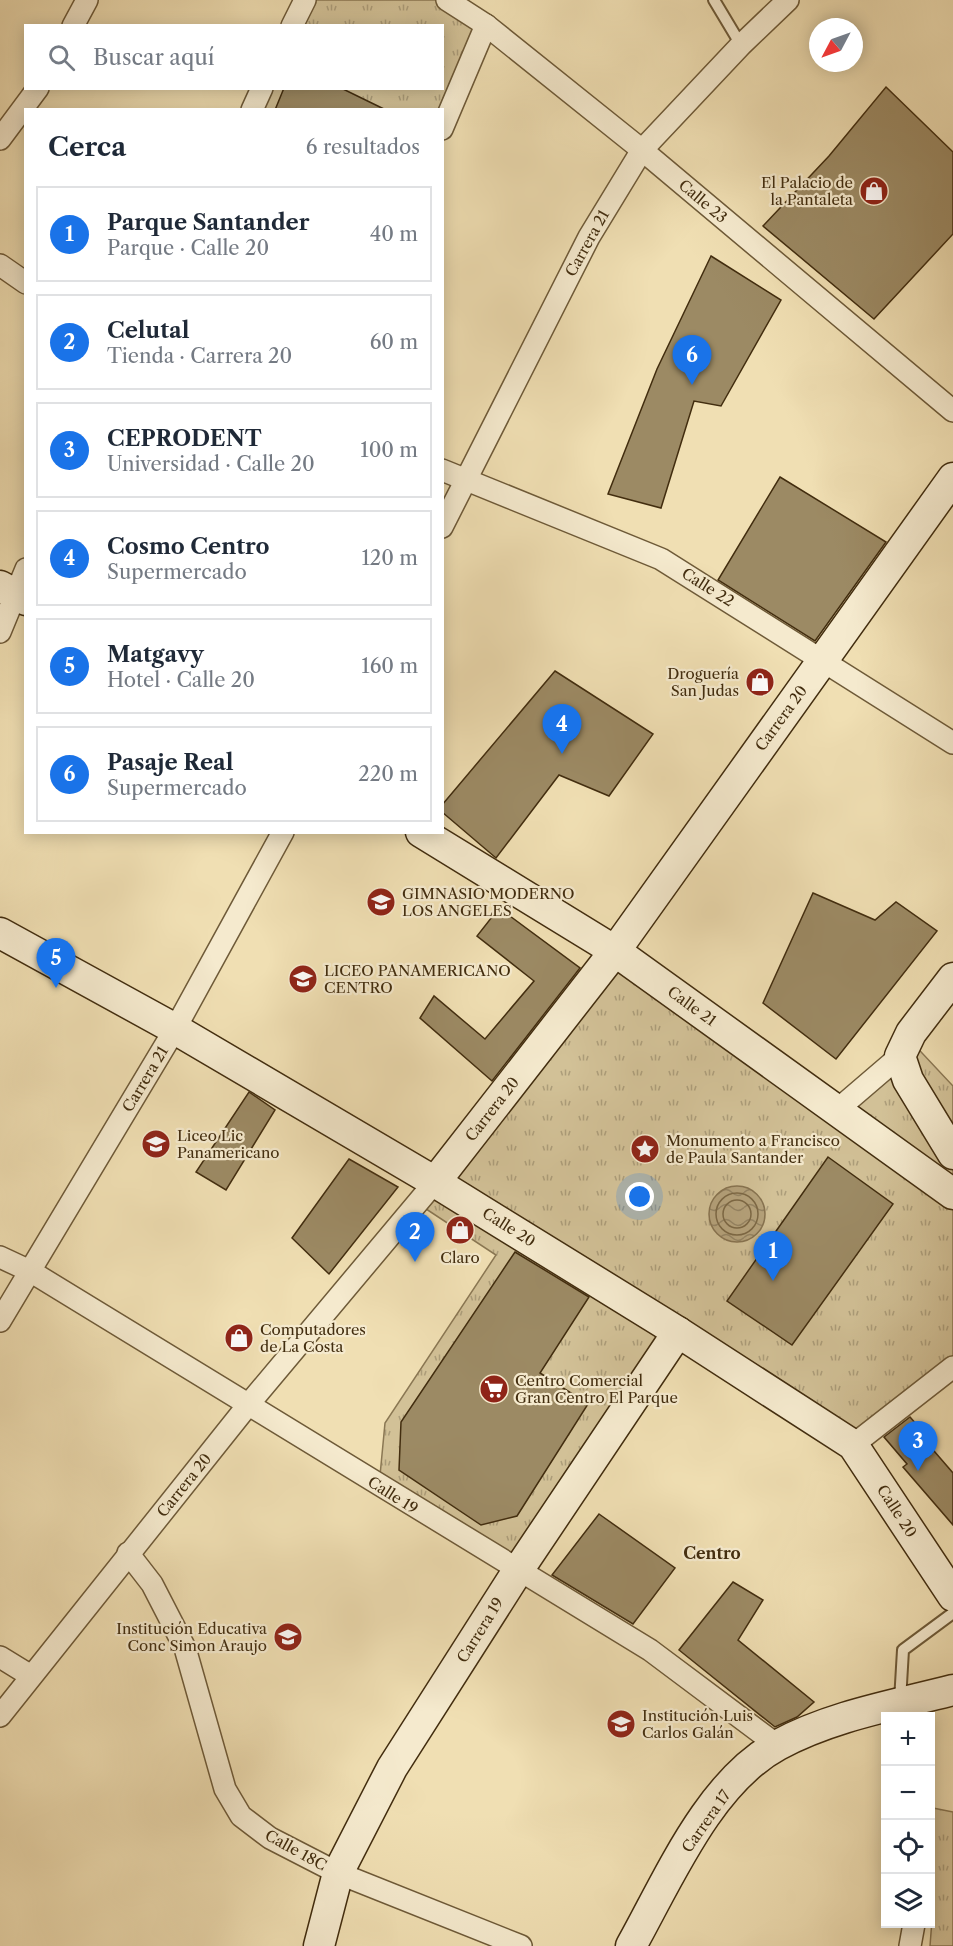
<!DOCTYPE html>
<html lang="es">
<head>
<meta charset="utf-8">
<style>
	:root { --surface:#fff; --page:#f6f6f7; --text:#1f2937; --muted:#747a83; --line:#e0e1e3; --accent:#1a73e8 }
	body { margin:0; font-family:"Libre Caslon Text",serif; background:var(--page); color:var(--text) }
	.controls { position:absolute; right:18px; bottom:18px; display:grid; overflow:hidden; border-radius:0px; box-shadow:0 3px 15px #0003 }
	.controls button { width:54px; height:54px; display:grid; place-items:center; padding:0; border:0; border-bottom:2px solid var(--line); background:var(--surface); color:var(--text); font:30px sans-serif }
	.compass { position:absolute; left:809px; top:18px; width:54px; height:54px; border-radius:50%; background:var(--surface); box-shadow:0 3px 15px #0003; rotate:229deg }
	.you { position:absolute; left:640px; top:1197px; width:21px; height:21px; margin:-15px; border:4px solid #fff; border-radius:50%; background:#1a73e8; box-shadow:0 0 0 9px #1a73e833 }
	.badge { display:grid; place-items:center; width:39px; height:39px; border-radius:50%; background:var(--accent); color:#fff; font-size:20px; font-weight:700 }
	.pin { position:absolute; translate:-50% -50px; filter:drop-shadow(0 2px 3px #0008) }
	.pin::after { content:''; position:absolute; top:32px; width:21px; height:18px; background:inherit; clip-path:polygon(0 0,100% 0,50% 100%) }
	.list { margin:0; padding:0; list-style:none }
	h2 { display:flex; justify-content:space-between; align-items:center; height:78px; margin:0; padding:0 24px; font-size:26px }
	h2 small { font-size:20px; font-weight:400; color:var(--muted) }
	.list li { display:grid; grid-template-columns:39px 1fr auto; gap:18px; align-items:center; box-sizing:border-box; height:96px; margin:0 12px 12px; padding:0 12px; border:2px solid var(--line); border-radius:0px }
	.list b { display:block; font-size:22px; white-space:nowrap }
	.list p { margin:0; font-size:20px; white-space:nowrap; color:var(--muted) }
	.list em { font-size:20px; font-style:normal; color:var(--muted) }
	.icon { flex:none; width:33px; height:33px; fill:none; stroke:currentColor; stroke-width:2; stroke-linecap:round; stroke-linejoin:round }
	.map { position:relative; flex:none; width:953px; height:1946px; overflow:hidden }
	.search { position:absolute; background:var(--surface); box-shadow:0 3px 15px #0003; left:24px; top:24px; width:420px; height:66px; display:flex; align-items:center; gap:15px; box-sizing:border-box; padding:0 21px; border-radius:0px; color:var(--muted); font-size:22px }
	.panel { position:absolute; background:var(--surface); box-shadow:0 3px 15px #0003; left:24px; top:108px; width:420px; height:726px; border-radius:0px }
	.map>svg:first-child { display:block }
	.park { fill:url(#park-tufts); stroke:#8a7753; stroke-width:1.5 }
	.water { fill:url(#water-waves); stroke:#877350; stroke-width:1.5 }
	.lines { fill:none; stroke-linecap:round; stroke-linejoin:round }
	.shore { stroke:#7c6845; stroke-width:1.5 }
	.building { fill:#9c8a64; stroke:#422d0f; stroke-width:1.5 }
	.lane-casing { stroke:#6e5a38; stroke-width:14 }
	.street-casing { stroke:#6e5a38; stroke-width:24 }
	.secondary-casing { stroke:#422d0f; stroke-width:33 }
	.lane { stroke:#f5eace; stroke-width:10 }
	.street { stroke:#f5eace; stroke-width:21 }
	.secondary { stroke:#f5eace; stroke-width:30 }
	.labels { text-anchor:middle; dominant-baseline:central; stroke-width:4.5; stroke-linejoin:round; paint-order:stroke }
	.poi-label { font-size:15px; fill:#422d0f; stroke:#f5eace; text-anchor:start }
	.street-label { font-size:15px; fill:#422d0f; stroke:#f5eace }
	.neighbourhood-label { font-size:16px; font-weight:bold; fill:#422d0f; stroke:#f5eace }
</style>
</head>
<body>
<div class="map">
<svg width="953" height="1946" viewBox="0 0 953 1946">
	<defs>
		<pattern id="park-tufts" width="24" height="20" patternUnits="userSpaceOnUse" patternTransform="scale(1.5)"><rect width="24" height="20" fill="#d2c197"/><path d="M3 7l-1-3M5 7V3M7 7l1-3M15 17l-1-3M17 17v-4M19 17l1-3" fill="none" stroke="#ac9d7a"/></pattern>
		<pattern id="water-waves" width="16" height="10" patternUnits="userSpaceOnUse" patternTransform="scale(1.5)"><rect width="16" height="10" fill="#b5a27b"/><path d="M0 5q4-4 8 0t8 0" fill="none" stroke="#958463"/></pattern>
	</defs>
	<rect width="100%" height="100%" fill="#f0dfb3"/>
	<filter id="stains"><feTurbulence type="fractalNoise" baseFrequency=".00333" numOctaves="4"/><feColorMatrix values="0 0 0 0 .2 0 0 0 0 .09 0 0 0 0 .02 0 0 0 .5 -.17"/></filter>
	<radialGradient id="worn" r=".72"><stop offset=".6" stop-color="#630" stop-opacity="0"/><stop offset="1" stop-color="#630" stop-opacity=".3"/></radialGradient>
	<!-- park -->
	<g class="park">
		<path d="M305,0h142l39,25 -44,85h-190l10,-21 180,-1v-62l-150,-1z"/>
		<path d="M615,951l222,159 71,-72 45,48v281l-100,78 -176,-111 -160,238 -138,-86 6,-63 111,-168 -79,-52z"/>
		<path d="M933,1808l20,4v134h-23l4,-52z"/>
	</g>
	<!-- water -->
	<circle class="water" cx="737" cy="1214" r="28"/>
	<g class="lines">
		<!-- shore -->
		<g class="shore">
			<circle cx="737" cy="1214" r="21"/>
			<circle cx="737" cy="1214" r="14"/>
		</g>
	</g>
	<!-- building -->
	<g class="building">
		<path d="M886,87l67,65v82l-79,85 -111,-93 66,-70z"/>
		<path d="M284,88h57l45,22h-111z"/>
		<path d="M711,256l70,44 -60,106 -27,-5 -33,107 -53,-14 49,-125z"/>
		<path d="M780,477l106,65 -71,99 -97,-61z"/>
		<path d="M555,671l98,63 -44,62 -50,-21 -63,83 -54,-46v-7z"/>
		<path d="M813,893l62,27 21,-18 41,29 -101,128 -73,-56z"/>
		<path d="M499,908l81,60 -88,113 -72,-63 14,-22 51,43 49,-58 -57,-45z"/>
		<path d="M249,1092l26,18 -49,80 -30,-18z"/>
		<path d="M828,1157l65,47 -101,141 -65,-44z"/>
		<path d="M349,1159l49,28 -69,87 -37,-36z"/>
		<path d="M515,1252l74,45 -49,76 48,31 -71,112 -36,9 -82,-55 2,-48z"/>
		<path d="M910,1417l21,24 -3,3 25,29v52l-50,-58 4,-3 -23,-27z"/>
		<path d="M599,1514l76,54 -42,56 -81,-49z"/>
		<path d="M733,1582l30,18 -25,40 76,62 -17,15 -22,10 -96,-77z"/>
	</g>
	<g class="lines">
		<!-- lane casing -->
		<g class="lane-casing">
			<g id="lane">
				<path d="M714,0l27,45"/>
				<path d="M900,1701l3,-51 50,-37"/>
			</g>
		</g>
		<!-- street casing -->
		<g class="street-casing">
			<g id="street">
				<path d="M447,0l39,25 156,125 311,261"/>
				<path d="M73,26l14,-26"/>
				<path d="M292,26l13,-26"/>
				<path d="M252,110l10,-22"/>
				<path d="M442,129l44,-104"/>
				<path d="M0,139l38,-51"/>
				<path d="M0,265l26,18"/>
				<path d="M442,470l219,89 292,184"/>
				<path d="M442,527l147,-290 53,-87 99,-105 47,-45"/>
				<path d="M0,632l26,-63"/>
				<path d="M837,1110l63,-54"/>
				<path d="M0,1257l30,14 620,379 127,95"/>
				<path d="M0,1321l175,-292 108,-197"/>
				<path d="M853,1445l100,-78"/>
				<path d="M128,1553l24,31 33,64 40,141 16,27 29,22 68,35 183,73"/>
				<path d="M0,1657l31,19"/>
				<path d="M0,1716l248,-311 187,-223"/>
				<path d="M910,1946l4,-22"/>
			</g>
		</g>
		<!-- secondary casing -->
		<g class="secondary-casing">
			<g id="secondary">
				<path d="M0,586l26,14"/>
				<path d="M421,832l194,119 338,243"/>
				<path d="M0,933l175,96 260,153 243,150 175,113 100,151"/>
				<path d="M953,978l-42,55 -11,23 8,24 45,74"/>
				<path d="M435,1182l180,-231 338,-473"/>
				<path d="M319,1946l19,-73 54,-105 125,-196 161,-240"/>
				<path d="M631,1946c37,-66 78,-164 147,-201 53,-29 117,-40 175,-55"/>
			</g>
		</g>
		<!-- lane -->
		<use href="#lane" class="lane"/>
		<!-- street -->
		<use href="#street" class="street"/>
		<!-- secondary -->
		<use href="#secondary" class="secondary"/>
	</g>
	<!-- icons -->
	<defs>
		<g id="shop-disc" transform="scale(1.5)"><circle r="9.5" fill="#8f2418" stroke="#f5eace"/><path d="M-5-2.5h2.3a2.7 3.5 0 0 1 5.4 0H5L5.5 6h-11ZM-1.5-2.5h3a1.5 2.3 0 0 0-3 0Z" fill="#fff"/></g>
		<g id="university-disc" transform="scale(1.5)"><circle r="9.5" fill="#8f2418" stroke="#f5eace"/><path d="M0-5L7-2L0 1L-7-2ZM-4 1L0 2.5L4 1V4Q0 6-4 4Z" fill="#fff"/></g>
		<g id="school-disc" transform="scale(1.5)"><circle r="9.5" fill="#8f2418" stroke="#f5eace"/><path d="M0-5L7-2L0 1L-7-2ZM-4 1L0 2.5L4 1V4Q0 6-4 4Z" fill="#fff"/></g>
		<g id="sight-disc" transform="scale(1.5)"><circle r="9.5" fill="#8f2418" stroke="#f5eace"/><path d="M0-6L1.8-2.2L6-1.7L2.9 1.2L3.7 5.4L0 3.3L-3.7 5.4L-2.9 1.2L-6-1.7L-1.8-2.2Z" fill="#fff"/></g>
		<g id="supermarket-disc" transform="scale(1.5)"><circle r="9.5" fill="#8f2418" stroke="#f5eace"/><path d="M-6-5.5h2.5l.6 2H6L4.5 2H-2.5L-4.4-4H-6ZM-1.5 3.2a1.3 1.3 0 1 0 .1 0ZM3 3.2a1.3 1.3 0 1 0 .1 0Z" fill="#fff"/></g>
	</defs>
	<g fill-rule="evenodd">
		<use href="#shop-disc" x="874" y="191"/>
		<use href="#shop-disc" x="760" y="682"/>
		<use href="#university-disc" x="381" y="902"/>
		<use href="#school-disc" x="303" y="979"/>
		<use href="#school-disc" x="156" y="1144"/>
		<use href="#sight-disc" x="645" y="1149"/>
		<use href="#shop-disc" x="460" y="1230"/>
		<use href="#shop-disc" x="239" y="1338"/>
		<use href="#supermarket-disc" x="494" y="1389"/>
		<use href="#school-disc" x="288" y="1637"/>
		<use href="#school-disc" x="621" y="1724"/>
	</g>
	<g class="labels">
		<!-- poi labels -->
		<g class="poi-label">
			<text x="853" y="182" text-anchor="end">El Palacio de<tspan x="853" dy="17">la Pantaleta</tspan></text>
			<text x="739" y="673" text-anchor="end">Droguería<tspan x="739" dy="17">San Judas</tspan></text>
			<text x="402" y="893">GIMNASIO MODERNO<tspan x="402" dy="17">LOS ANGELES</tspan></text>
			<text x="324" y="970">LICEO PANAMERICANO<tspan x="324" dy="17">CENTRO</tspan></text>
			<text x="177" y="1135">Liceo Lic<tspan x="177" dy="17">Panamericano</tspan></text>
			<text x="666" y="1140">Monumento a Francisco<tspan x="666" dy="17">de Paula Santander</tspan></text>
			<text x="460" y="1257" text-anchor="middle">Claro</text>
			<text x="260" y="1329">Computadores<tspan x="260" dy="17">de La Costa</tspan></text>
			<text x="515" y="1380">Centro Comercial<tspan x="515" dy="17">Gran Centro El Parque</tspan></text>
			<text x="267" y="1628" text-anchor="end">Institución Educativa<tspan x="267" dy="17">Conc Simon Araujo</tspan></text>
			<text x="642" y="1715">Institución Luis<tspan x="642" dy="17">Carlos Galán</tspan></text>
		</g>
		<!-- street labels -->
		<g class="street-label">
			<text transform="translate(703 201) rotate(40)">Calle 23</text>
			<text transform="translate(587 243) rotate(-61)">Carrera 21</text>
			<text transform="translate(708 587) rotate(32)">Calle 22</text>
			<text transform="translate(781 718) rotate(-54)">Carrera 20</text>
			<text transform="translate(692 1006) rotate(36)">Calle 21</text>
			<text transform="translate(145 1079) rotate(-59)">Carrera 21</text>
			<text transform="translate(492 1109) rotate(-52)">Carrera 20</text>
			<text transform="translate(509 1227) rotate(32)">Calle 20</text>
			<text transform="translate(184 1485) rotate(-51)">Carrera 20</text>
			<text transform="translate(393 1495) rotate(32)">Calle 19</text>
			<text transform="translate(897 1511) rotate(57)">Calle 20</text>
			<text transform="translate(480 1630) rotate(-58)">Carrera 19</text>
			<text transform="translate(706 1821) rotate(-55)">Carrera 17</text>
			<text transform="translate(296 1850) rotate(29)">Calle 18C</text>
		</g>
		<!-- neighbourhood labels -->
		<g class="neighbourhood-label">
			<text x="712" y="1553">Centro</text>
		</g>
	</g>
	<rect width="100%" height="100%" filter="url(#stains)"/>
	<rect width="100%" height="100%" fill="url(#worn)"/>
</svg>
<div class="controls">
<button>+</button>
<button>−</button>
<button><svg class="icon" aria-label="locate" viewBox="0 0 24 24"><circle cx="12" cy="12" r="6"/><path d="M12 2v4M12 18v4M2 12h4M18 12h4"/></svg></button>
<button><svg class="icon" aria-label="layers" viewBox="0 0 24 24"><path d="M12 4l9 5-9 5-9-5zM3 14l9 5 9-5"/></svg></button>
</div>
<svg class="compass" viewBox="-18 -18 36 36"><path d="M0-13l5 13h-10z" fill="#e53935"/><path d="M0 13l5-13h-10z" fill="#747a83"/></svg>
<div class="you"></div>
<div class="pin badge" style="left:773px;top:1281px">1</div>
<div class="pin badge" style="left:415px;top:1262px">2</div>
<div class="pin badge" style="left:918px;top:1471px">3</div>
<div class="pin badge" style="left:562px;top:754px">4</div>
<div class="pin badge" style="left:56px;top:988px">5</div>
<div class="pin badge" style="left:692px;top:385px">6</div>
<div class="search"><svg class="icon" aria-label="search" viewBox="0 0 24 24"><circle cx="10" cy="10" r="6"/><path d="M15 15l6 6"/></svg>Buscar aquí</div>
<section class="panel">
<h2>Cerca<small>6 resultados</small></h2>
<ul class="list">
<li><span class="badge">1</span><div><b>Parque Santander</b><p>Parque · Calle 20</p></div><em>40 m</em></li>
<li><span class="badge">2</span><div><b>Celutal</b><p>Tienda · Carrera 20</p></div><em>60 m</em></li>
<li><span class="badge">3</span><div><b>CEPRODENT</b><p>Universidad · Calle 20</p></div><em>100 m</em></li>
<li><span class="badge">4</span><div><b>Cosmo Centro</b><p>Supermercado</p></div><em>120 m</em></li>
<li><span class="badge">5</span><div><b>Matgavy</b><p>Hotel · Calle 20</p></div><em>160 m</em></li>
<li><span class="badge">6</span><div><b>Pasaje Real</b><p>Supermercado</p></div><em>220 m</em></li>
</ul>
</section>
</div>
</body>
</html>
